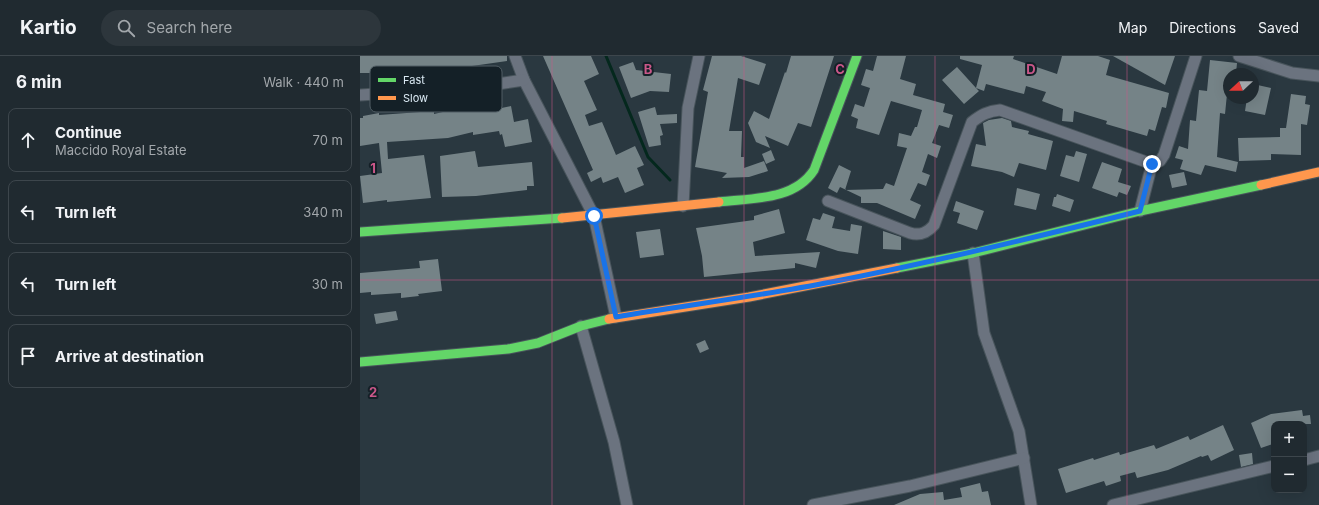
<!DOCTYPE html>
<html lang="en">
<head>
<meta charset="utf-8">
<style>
	:root { --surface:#202a30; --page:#2d363c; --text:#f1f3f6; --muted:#a2a7ab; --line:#3d464c }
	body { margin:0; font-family:Inter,sans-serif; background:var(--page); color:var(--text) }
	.controls { position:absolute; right:12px; bottom:12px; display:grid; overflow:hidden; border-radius:8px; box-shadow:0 4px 16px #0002 }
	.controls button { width:36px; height:36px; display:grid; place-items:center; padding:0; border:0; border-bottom:1px solid var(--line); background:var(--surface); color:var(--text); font:20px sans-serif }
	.compass { position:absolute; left:863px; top:12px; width:36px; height:36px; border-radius:50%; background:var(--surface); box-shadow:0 4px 16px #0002; rotate:248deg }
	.stop { position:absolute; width:12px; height:12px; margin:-9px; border:3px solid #1a73e8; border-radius:50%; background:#fff }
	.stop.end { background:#1a73e8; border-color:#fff; box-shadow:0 1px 4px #0008 }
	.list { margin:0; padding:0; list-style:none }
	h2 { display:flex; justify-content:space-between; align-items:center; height:52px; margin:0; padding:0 16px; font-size:17px }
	h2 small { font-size:13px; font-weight:400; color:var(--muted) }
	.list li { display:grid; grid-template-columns:26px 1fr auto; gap:12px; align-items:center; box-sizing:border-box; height:64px; margin:0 8px 8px; padding:0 8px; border:1px solid var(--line); border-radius:8px }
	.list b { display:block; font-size:15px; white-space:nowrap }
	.list p { margin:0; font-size:13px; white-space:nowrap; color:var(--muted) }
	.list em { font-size:13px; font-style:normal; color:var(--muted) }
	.icon { flex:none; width:22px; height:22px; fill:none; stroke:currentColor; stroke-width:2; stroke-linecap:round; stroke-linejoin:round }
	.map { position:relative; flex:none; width:959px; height:449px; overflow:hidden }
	header { display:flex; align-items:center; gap:24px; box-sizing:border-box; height:56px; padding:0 20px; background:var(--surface); border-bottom:1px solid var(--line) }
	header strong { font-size:19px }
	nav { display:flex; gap:22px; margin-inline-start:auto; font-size:14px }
	.search { width:280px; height:36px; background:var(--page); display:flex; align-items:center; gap:10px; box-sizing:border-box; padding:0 14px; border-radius:22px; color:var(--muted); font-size:15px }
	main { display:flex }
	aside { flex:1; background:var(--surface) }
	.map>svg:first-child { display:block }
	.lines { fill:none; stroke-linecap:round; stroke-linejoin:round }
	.stream { stroke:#04281d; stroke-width:3 }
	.building { fill:#758387 }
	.street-casing { stroke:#48545b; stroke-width:13 }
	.fast-casing { stroke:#48545b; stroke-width:11 }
	.slow-casing { stroke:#48545b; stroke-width:11 }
	.street { stroke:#6b737f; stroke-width:11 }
	.fast { stroke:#63d668; stroke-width:9 }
	.slow { stroke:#ff974d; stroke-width:9 }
	.route { stroke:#1a73e8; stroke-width:5 }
	.grid { fill:none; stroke:#ca5789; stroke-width:1; stroke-opacity:0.55 }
	.key { fill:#142027; stroke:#505d64; stroke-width:1 }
	.key-label { font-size:11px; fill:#dbeaf4 }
	.grid-label { font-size:13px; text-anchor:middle; font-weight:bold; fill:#ca5789; stroke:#142027; stroke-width:4; stroke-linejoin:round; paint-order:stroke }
</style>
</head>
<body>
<header>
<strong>Kartio</strong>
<div class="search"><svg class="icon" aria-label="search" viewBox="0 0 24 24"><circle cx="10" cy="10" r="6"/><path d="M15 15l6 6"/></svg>Search here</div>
<nav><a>Map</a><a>Directions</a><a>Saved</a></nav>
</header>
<main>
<aside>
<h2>6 min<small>Walk · 440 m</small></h2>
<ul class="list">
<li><svg class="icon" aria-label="ahead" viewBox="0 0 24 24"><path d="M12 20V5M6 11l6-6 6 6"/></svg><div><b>Continue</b><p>Maccido Royal Estate</p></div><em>70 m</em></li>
<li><svg class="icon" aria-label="left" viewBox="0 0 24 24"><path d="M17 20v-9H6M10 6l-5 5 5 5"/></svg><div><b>Turn left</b></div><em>340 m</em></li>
<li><svg class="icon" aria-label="left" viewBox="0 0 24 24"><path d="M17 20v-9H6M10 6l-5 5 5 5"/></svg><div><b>Turn left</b></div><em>30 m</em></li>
<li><svg class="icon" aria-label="arrive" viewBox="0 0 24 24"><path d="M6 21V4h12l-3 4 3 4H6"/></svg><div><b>Arrive at destination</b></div></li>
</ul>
</aside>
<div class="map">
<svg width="959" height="449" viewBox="0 0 959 449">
	<rect width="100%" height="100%" fill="#2a3840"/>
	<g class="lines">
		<!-- stream -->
		<path class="stream" d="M246,0l42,101 22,23"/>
	</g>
	<!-- building -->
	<g class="building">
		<path d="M0,0h147v5l-49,7h-33l-38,5h-27z"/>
		<path d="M183,0h48l8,18 -15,7 13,29 -12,5 4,11 13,-4 14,33 19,-9 9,19 -7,3 7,17 -19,8 -7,-16 -15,6 -2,-6 -10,5 -4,-9 6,-3z"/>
		<path d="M352,0h29l25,8 -7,21 -21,-7 -9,53h13l-1,26h3v11l20,-7 4,10 -19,6 -27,1 5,-5 -32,-6 13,-75 -5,-2z"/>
		<path d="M431,0h43l-23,71 -13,-4 -10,23 -23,-10 5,12 -14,-6 -8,-19 6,-12 15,8 16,-47 1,1z"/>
		<path d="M517,0h29l-6,23 16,5 -3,11 32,9 -2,8 10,3 -4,13 -10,-3 -7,18 9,3 -4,12 -9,-4 -6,18 8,3 -4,11 -8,-3 -8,17 11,5 -6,14 -38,-16h-16v-6l-21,-10 -3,6 -9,-5 11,-23 12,6 -6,19 38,-1 3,-6 8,3 13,-38 -10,-2 2,-13 12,3 4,-9h2l5,-17 -31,-9 -12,34 -23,-7 2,-9 -7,-3 4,-12 9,3 6,-19 -9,-3 5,-16 7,2z"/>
		<path d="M600,0h54l-1,3 44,15 5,-18h36l12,4 -4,15 63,18 -3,15 -4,-1 -7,24 -6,-2 -2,7 -41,-12 1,-3 -33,-10 -1,11 -11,-1 1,-12 -21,-8 4,-9 -20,-6 -2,8 -38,-10 -2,7 -8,-3 3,3 -15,13 -22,-24 15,-13 19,21 6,-23 -22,-6z"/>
		<path d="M753,0h62l-10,29z"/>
		<path d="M850,4l27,3 -1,11h-7l-4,40 -5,-1 -3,44 21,5 -2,10 -31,-7 -4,10 -21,-6 3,-9 -8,-2 4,-12 9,3 2,-29 6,1 3,-31 8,1z"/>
		<path d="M273,6l3,8 35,4 -2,18 -19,-1 -19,7 -12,-31z"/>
		<path d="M893,28l18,4 -6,27 -20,-4 2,-13h6z"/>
		<path d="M931,38l15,2 -1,8 5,1 -3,20 -6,-1v31l-30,-1v6l-32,1 -1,-23 42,-1v-9h6z"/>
		<path d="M109,50l2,4 15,-3 1,4 24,-5 3,16 14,-3 4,23 -27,5 -3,-13 -2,1 -1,-4 -26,4v-3l-25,6 -61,4 1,17 36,-4 7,43 -44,4v-2l-24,3 -3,-27 22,-3 -3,-30 -19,3v-28h3v-2l16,-3v2l55,-4v3z"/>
		<path d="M295,51l2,8 20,-1v9l-17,1 3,11 -3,1 1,9 -12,2 -11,-35z"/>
		<path d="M642,62l9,3 1,6 17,4 -1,3 25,7 -7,29 -27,-7 -5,14 -12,-5 -31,-6 5,-22 10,2 -3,-23 6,-3z"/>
		<path d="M411,94l4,10 -9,4 -4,-10z"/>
		<path d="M115,95l3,16 54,-5 2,24h-7v4l-51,6 -34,1 -2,-41z"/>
		<path d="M716,95l11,3 -8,28 -19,-6 6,-21 8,2z"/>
		<path d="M742,106l20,7 -4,13 13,4 -4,9 -8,-3 -2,5 -25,-9z"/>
		<path d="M824,116l3,13 -15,3 -3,-13z"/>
		<path d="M657,132l23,6 -4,16 -22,-5z"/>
		<path d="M697,138l17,6 -4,12 -18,-6 2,-9h2z"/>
		<path d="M596,145l28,10 -7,19 -20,-7 3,-10 -7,-2z"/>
		<path d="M419,153l6,24 -32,9 2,14 65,-4 -4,16 -21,-5v5l-91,9 -2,-21 -6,-28 58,-8v-4z"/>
		<path d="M463,157l12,4 -3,11 18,3 1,-7 11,2 -4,28 -20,-3 -32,-11 7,-22 7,2z"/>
		<path d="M300,173l4,26 -24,3 -4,-26z"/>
		<path d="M523,175l18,6v13l-18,-1z"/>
		<path d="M78,203l4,32 -24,3 1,2 -18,2v-5l-30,2v-3l-11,1v-20l60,-5 -1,-7z"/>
		<path d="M36,255l2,9 -22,4 -2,-10z"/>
		<path d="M345,284l4,9 -9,4 -4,-9z"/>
		<path d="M942,354l1,6 7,-1 1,9h-37v16l-3,1 2,3 -12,4 -10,-25 20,-9z"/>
		<path d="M863,369l11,25 -23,11 -3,-6 -6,2 -1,-1 -33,14 -31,8 -2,-6 -15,4 1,5 -15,5 -2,-5 -38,12 -8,-24 35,-11 1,2 25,-8 1,3 34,-10 2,4 32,-13 2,4z"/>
		<path d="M892,397l1,11 -12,3 -2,-12z"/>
		<path d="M620,427l2,9 6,-1 3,14h-97l26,-11 23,-2 1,8 18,-3 -2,-9z"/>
	</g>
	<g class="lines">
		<!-- street casing -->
		<g class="street-casing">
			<g id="street">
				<path d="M155,0l9,24 70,136 22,101"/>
				<path d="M879,0l53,17 27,3"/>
				<path d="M0,39l111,-7 53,-8"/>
				<path d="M468,145l82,32c10,3 17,0 24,-8l38,-103c9,-7 16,-11 28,-12l152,54 8,-3 4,-6 32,-99"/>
				<path d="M323,150l5,-98 11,-52"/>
				<path d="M780,155l12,-47"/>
				<path d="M613,197l11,80 35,98 12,74"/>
				<path d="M221,270l33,116 13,63"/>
				<path d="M944,404l15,-4"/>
				<path d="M453,449l97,-19 114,-28"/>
				<path d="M753,449l161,-39"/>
			</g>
		</g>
		<!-- fast casing -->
		<g class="fast-casing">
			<g id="fast">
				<path d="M359,146c32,-4 75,-1 95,-32l43,-114"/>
				<path d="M0,176l202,-14"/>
				<path d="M537,212l76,-15 167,-42 121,-26"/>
				<path d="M0,306l148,-13 30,-6 43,-17 28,-7"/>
			</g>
		</g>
		<!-- slow casing -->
		<g class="slow-casing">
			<g id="slow">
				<path d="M901,129l58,-13"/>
				<path d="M202,162l157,-16"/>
				<path d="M249,263l140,-22 148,-29"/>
			</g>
		</g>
		<!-- street -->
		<use href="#street" class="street"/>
		<!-- fast -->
		<use href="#fast" class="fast"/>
		<!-- slow -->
		<use href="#slow" class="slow"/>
	</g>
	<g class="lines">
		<!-- route -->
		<path class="route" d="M234,160l22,101c72,-12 144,-21 215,-35 104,-20 206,-45 309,-71l12,-47"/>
	</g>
	<!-- grid -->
	<path class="grid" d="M192,0v449M384,0v449M575,0v449M767,0v449M0,224h959"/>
	<!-- legend -->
	<rect x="10" y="10" width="132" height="46" rx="6" class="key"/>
	<rect x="18" y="22" width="18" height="4" fill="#63d668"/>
	<rect x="18" y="40" width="18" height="4" fill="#ff974d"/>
	<g class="key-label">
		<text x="43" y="28">Fast</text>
		<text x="43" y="46">Slow</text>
	</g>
	<g class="grid-label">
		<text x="288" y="18">B</text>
		<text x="480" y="18">C</text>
		<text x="671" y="18">D</text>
		<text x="13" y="117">1</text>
		<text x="13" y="341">2</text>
	</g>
</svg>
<div class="controls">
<button>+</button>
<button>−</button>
</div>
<svg class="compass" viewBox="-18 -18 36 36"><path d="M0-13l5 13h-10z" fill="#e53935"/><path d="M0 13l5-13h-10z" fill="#a2a7ab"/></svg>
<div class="stop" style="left:234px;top:160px"></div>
<div class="stop end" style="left:792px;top:108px"></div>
</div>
</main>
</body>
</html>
